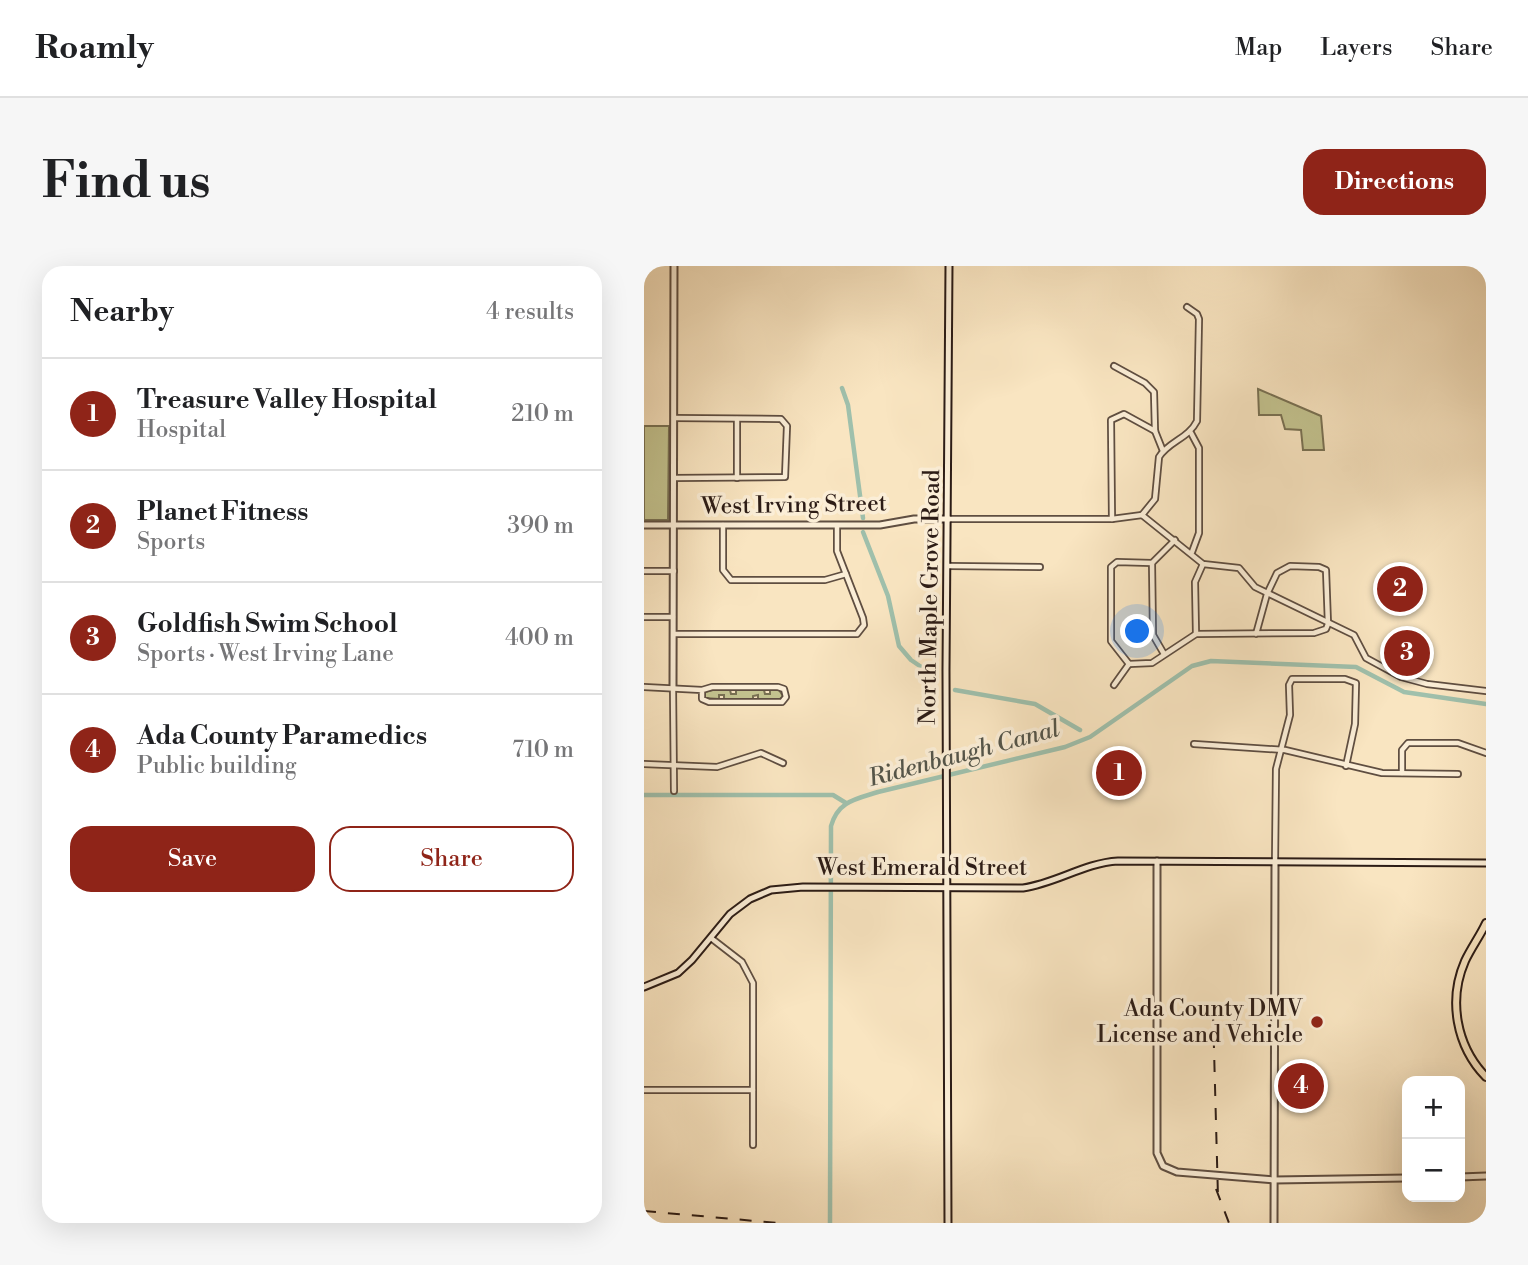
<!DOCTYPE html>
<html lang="en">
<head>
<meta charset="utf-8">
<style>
	:root { --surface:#fff; --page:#f6f6f6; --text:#202124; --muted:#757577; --line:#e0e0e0; --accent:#8f2418 }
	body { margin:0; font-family:"Libre Bodoni",serif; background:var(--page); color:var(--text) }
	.controls { position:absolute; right:21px; bottom:21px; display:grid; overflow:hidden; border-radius:14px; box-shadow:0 7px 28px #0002 }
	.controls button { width:63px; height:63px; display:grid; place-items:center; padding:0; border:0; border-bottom:2px solid var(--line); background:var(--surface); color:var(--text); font:35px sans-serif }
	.you { position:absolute; left:494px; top:366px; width:24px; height:24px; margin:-18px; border:5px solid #fff; border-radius:50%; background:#1a73e8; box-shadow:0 0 0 10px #1a73e833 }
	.badge { display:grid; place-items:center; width:46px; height:46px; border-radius:50%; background:var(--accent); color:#fff; font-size:23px; font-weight:700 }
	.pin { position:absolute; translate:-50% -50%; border:4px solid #fff; box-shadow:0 2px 7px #0006 }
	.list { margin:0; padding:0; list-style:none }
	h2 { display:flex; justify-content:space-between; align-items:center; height:91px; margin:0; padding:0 28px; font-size:30px }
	h2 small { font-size:23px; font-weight:400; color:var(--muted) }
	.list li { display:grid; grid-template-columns:46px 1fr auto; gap:21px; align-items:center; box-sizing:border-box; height:112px; padding:0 28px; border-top:2px solid var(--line) }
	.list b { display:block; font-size:26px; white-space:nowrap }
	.list p { margin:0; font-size:23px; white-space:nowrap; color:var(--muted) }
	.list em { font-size:23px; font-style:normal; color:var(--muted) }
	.actions { display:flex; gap:14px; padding:21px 28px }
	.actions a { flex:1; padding:16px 0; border:2px solid var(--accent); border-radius:21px; text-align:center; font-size:24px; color:var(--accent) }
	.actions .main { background:var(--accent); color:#fff }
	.map { position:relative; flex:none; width:842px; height:957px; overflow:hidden; border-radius:21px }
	header { display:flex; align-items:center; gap:42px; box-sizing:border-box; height:98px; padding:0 35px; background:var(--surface); border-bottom:2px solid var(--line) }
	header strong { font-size:33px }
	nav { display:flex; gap:38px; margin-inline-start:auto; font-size:24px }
	.intro { display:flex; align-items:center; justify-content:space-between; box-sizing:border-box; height:168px; padding:0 42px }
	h1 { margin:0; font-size:49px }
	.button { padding:18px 32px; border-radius:21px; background:var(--accent); color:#fff; font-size:24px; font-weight:700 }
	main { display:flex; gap:42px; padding:0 42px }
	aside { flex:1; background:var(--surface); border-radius:21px; box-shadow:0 7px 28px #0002 }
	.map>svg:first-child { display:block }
	.green { fill:#c3c38f; stroke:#787052; stroke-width:2 }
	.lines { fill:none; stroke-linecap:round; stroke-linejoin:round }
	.canal { stroke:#9fc0ac; stroke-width:4.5 }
	.minor-casing { stroke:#5f4e41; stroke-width:8 }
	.tertiary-casing { stroke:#5f4e41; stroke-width:9 }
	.secondary-casing { stroke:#2c1c16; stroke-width:9 }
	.primary-casing { stroke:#2c1c16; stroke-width:10 }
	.minor { stroke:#fbeed7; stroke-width:4.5 }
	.tertiary { stroke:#fbeed7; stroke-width:5 }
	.secondary { stroke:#fbeed7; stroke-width:5 }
	.primary { stroke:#f9e5c1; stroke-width:6 }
	.rail { stroke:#2c1c16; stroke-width:2; stroke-dasharray:12 12; stroke-linecap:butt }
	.poi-dot { fill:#8f2418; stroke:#fbeed7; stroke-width:2.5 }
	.labels { text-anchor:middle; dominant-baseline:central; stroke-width:7; stroke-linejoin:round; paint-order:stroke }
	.street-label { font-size:23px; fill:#2c1c16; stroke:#fbeed7 }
	.poi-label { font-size:23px; fill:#2c1c16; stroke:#fbeed7; text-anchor:end }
	.water-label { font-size:24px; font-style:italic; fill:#54554a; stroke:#fbeed7 }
</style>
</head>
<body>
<header>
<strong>Roamly</strong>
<nav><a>Map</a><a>Layers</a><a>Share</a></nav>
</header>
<div class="intro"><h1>Find us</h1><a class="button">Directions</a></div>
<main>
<aside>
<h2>Nearby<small>4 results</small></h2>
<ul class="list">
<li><span class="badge">1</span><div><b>Treasure Valley Hospital</b><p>Hospital</p></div><em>210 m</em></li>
<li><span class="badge">2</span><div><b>Planet Fitness</b><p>Sports</p></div><em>390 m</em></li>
<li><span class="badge">3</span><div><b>Goldfish Swim School</b><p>Sports · West Irving Lane</p></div><em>400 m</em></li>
<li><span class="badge">4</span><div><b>Ada County Paramedics</b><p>Public building</p></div><em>710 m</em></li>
</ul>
<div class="actions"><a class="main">Save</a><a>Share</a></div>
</aside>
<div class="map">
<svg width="842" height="957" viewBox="0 0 842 957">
	<rect width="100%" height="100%" fill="#f9e5c1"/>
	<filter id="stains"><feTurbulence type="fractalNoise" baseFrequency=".00286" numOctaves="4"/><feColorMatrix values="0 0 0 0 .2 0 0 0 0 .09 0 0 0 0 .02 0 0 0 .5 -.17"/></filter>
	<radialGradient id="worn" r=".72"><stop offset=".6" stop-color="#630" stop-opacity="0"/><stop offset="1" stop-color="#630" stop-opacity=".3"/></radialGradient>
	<!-- green -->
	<g class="green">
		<path d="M614,123l63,27 3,34h-21l-2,-20 -16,-1 -4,-14h-22z"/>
		<path d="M0,160h25l-1,94h-24z"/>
		<path d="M69,424h17l1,4h5v-4h28l1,4h5v-4h9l4,6 -4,4h-21v-5l-5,1v4h-29v-5h-5v4l-14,-1v-6z"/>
	</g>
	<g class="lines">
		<!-- canal -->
		<g class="canal">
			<path d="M198,122l6,17 15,113"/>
			<path d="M219,266l25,64 11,50 12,14 25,17"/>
			<path d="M311,424l80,14 45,26"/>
			<path d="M0,529h189l13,8"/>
			<path d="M186,957l1,-397c7,-25 25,-27 47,-34l187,-45 25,-10 102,-71 19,-5 145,6 48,25 82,12"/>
		</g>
		<!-- minor casing -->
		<g class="minor-casing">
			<g id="minor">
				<path d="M470,100l31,17 9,9 1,39 8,20"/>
				<path d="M30,152l107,1 6,7 -2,51 -111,1"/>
				<path d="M93,153v59"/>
				<path d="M547,167l8,15v85l-7,19"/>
				<path d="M498,249l13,-16 4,-42c10,-16 29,-18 38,-36l2,-102 -2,-5 -10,-7"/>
				<path d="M305,253h163l30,-4 61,49 36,4 16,19 99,48 12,23 35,19 26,7 59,7"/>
				<path d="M468,253l-1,-99 13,-6 31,17"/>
				<path d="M79,259v45l8,10h94l21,-6"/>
				<path d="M508,297l1,72 11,19"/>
				<path d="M305,300l91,1"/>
				<path d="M0,305h30"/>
				<path d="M0,351h29"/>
				<path d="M30,368h183l7,-9 -1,-7 -26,-67v-25"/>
				<path d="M552,368l-1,-52 8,-18"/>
				<path d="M485,398l23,-1 44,-29 118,-1 12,-4 2,-5 -2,-54 -7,-3 -29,-1 -13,7 -10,21 -11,40"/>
				<path d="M485,398l-18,-23v-74l6,-5 35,1 23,-23"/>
				<path d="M470,419l15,-21"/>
				<path d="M0,421l58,3 10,-3h66l6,2 2,8 -4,5h-73l-7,-3v-9"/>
				<path d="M29,422l1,103"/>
				<path d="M550,478l91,6 97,23 76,1"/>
				<path d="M0,498l73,3 44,-14 22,10"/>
				<path d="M758,507v-23l6,-7h50l28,10"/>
				<path d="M631,596l1,-93 14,-54 -1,-30 3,-6h53l11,4 -1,41 -9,42"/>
				<path d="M67,672l31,24 11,21v162"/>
				<path d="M0,824h109"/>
			</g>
		</g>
		<!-- tertiary casing -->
		<g class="tertiary-casing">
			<g id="tertiary">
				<path d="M0,259h236l34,-6h35"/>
				<path d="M29,422l1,-422"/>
				<path d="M513,595v292l6,13 14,6 97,8 133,-2"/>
				<path d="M816,911l26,-1"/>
				<path d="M630,957l1,-361"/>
			</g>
		</g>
		<!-- secondary casing -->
		<g class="secondary-casing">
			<g id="secondary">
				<path d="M0,721l34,-14 14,-13 38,-46 20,-15 21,-9 32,-3 220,1c34,-5 61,-25 95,-27l368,2"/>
				<path d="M304,957l-2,-552 3,-405"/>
			</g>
		</g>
		<!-- primary casing -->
		<g class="primary-casing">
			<path id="primary" d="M842,657c-6,13 -15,25 -21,38 -17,39 -9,85 21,116"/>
		</g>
		<!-- minor -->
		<use href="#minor" class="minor"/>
		<!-- tertiary -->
		<use href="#tertiary" class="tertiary"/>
		<!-- secondary -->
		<use href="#secondary" class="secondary"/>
		<!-- primary -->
		<use href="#primary" class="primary"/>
		<!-- rail -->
		<g class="rail">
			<path d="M569,746l5,185"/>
			<path d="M572,923l13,34"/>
			<path d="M0,945l134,12"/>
		</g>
	</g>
	<!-- markers -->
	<circle class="poi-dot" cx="673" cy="756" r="7"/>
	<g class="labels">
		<!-- street labels -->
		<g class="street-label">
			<text transform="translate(150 239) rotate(-1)">West Irving Street</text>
			<text transform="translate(286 331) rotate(-89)">North Maple Grove Road</text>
			<text x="278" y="602">West Emerald Street</text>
		</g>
		<!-- poi labels -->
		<g class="poi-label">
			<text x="659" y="743">Ada County DMV<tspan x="659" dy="26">License and Vehicle</tspan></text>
		</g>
		<!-- water labels -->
		<g class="water-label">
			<text transform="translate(320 488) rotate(-15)">Ridenbaugh Canal</text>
		</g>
	</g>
	<rect width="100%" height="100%" filter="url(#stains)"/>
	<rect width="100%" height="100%" fill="url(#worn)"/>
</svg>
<div class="controls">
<button>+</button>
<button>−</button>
</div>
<div class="you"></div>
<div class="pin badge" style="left:475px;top:507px">1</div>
<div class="pin badge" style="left:756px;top:323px">2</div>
<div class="pin badge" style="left:763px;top:387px">3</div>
<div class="pin badge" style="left:657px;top:820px">4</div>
</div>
</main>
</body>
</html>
